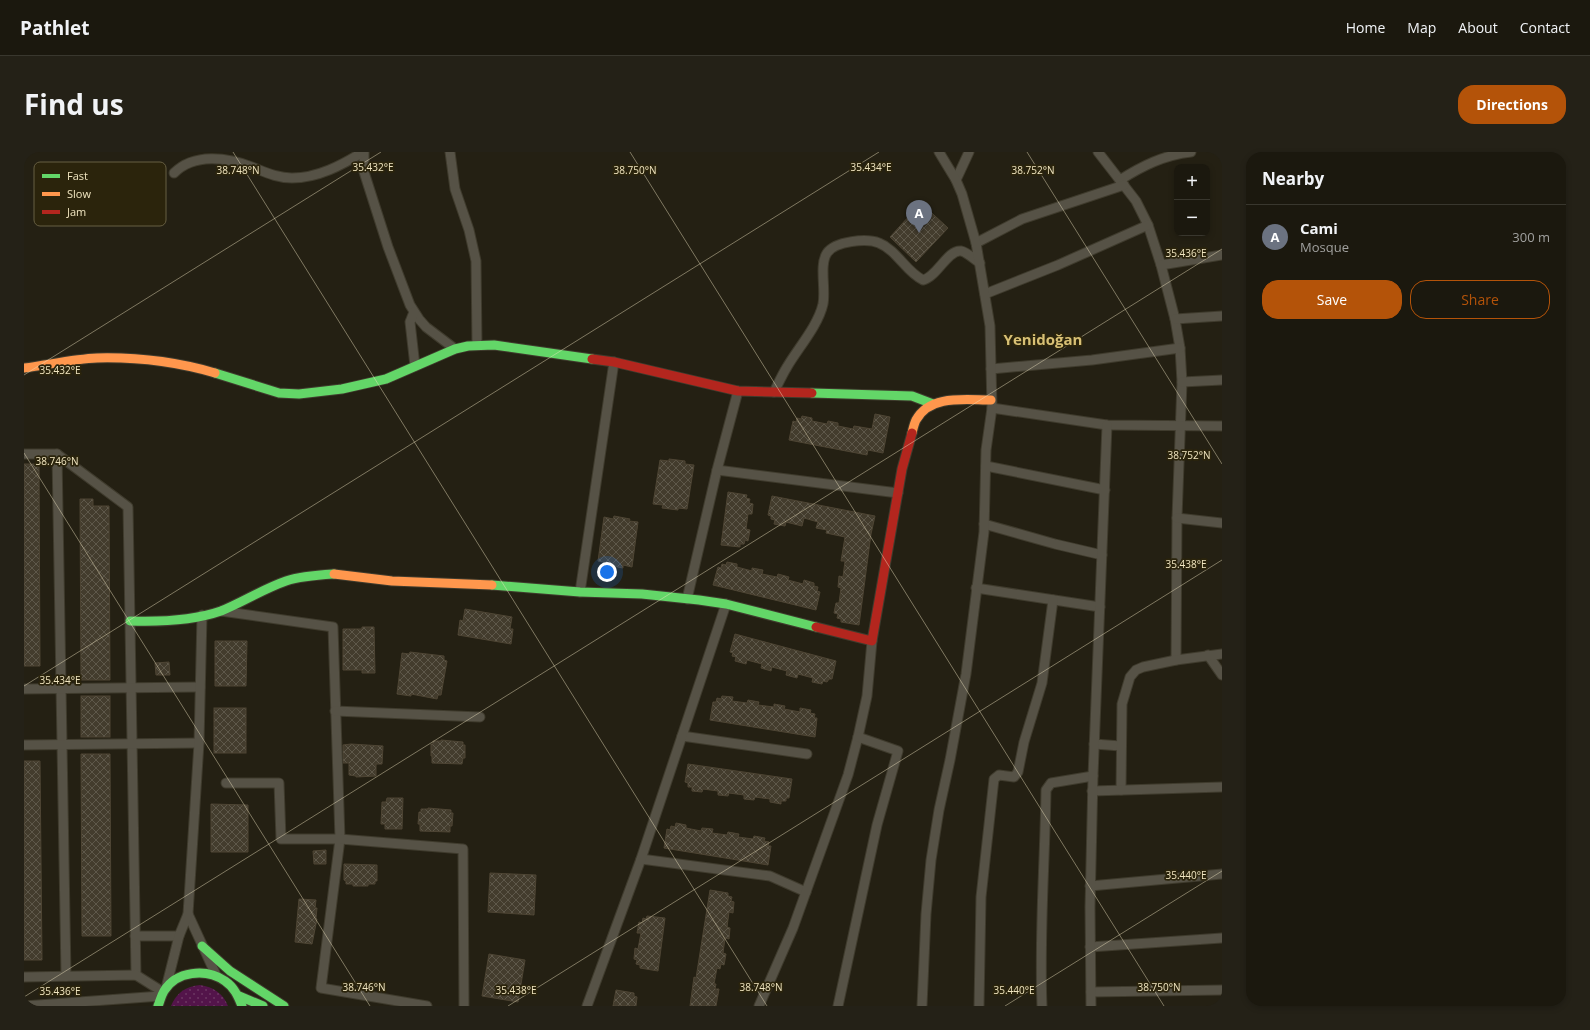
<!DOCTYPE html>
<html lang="en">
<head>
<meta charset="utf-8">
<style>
	:root { --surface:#1b180e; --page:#242117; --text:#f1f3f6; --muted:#a0a09e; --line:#39372e; --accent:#b45309 }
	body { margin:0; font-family:"Open Sans",sans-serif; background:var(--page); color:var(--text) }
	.controls { position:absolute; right:12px; top:12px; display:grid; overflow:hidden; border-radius:8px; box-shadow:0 2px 6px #0003 }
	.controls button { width:36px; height:36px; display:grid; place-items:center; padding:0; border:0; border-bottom:1px solid var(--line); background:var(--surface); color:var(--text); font:20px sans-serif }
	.you { position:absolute; left:583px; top:420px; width:14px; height:14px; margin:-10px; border:3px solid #fff; border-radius:50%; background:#1a73e8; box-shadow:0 0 0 6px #1a73e833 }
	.badge { display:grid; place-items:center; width:26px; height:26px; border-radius:50%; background:var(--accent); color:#fff; font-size:13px; font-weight:700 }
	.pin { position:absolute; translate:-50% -33px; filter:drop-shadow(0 1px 2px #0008) }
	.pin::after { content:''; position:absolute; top:21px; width:14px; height:12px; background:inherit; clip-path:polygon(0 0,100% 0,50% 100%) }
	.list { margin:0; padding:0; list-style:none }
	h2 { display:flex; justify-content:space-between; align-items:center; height:52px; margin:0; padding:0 16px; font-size:17px }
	h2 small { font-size:13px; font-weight:400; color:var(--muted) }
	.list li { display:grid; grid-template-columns:26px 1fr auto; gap:12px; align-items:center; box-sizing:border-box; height:64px; padding:0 16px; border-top:1px solid var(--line) }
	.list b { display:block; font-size:15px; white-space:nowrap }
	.list p { margin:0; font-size:13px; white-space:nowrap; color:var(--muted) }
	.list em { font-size:13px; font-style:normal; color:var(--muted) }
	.actions { display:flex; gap:8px; padding:12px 16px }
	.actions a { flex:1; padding:9px 0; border:1px solid var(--accent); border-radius:16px; text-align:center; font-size:14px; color:var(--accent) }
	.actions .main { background:var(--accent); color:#fff }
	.map { position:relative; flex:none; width:1198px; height:854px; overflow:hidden; border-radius:16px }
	header { display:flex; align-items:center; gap:24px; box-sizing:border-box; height:56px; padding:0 20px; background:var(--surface); border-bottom:1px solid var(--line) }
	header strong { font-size:19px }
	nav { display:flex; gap:22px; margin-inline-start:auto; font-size:14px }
	.intro { display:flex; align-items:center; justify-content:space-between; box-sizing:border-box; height:96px; padding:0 24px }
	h1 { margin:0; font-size:28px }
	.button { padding:10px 18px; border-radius:16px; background:var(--accent); color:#fff; font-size:14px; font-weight:700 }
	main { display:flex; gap:24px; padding:0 24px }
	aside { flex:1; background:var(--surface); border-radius:16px; box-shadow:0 2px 6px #0003 }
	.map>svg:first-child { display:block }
	.grass { fill:url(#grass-dots) }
	.building { fill:url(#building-cross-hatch); stroke:#4e4534 }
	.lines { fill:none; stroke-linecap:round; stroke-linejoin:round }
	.street-casing { stroke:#3f3b2d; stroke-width:11 }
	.fast-casing { stroke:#3f3b2d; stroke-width:11 }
	.slow-casing { stroke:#3f3b2d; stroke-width:11 }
	.jam-casing { stroke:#3f3b2d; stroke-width:11 }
	.street { stroke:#565246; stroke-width:9 }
	.fast { stroke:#63d668; stroke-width:9 }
	.slow { stroke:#ff974d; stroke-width:9 }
	.jam { stroke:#b3261e; stroke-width:9 }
	.ticks { fill:none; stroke:#f0e5c0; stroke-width:1; stroke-opacity:0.45 }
	.labels { text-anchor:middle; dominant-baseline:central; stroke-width:3.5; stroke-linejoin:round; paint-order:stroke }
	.district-label { font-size:15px; font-weight:bold; fill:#d8c075; stroke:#2b240c }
	.key { fill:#2b240c; stroke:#665e42; stroke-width:1 }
	.key-label { font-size:11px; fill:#f0e5c0 }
	.ticks-label { font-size:10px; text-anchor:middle; fill:#f0e5c0; stroke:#2b240c; stroke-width:3.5; stroke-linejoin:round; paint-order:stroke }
</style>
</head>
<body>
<header>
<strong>Pathlet</strong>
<nav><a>Home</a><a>Map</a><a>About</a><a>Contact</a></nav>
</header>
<div class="intro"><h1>Find us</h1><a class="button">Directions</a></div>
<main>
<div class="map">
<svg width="1198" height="854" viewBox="0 0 1198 854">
	<defs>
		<pattern id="grass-dots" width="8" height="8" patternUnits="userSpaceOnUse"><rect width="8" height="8" fill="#53144a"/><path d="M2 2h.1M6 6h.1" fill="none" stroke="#6c3662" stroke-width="1.8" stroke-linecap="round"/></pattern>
		<pattern id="building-cross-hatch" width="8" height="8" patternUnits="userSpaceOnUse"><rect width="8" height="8" fill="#433c2d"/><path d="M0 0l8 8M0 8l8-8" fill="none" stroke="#5e584a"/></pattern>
	</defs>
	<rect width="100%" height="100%" fill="#242013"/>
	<!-- grass -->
	<path class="grass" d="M176,833c13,2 23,8 28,21h-57c5,-13 15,-20 29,-21z"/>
	<!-- building -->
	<g class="building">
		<path d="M897,51l27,25 -32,34 -26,-25z"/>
		<path d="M851,262l15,3 -7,36 -15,-3 -1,5 -78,-15 4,-19 3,1 1,-4 4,1 1,-3 10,2v3l15,3 1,-3 10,2v3l15,3 1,-3 18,3z"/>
		<path d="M645,307l16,2v3l9,1 -7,44 -9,-1v2l-16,-2 1,-3 -10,-1 7,-44 9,1z"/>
		<path d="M0,312h15l1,202h-16z"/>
		<path d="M704,340l19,3 -1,3 4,1 -1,4 4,1 -1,10h-4l-2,15 4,1 -2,11 -3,-1 -1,4h-4v3l-19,-2z"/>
		<path d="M748,344l103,20 -4,18 -12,91 -18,-3v-3l-4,-1 1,-4 -4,-1 2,-10h3l2,-15 -3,-1 1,-11 4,1 2,-16h-4l4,-24 -19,-4 1,-3 -11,-2 2,-6 -14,-4 -2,8 -16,-4 -1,4 -11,-2 1,-4 -4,-1v-3l-3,-1z"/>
		<path d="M56,347h13v7h16l1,174h-29z"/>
		<path d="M590,364l16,3 -1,2 9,1 -6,45 -9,-2v3l-16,-3v-2l-9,-2 6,-44 9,2z"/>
		<path d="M703,410l10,2v3l15,4v-3l11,2 -1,4 15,3 1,-3 11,3 -1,3 15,4 1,-4 10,3v3l4,1 -1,4 3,1 -4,18 -103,-25 5,-18 3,1 1,-4 4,1z"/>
		<path d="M441,457l47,8 -2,12h3l-2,15 -53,-9 2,-15 3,1z"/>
		<path d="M338,475h12l1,46h-13v-3h-19v-41h19z"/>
		<path d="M711,482l101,27 -4,18h-3l-2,3 -4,-1 -1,3 -10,-2 1,-4 -15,-4 -1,4 -11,-3 1,-4 -15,-4 -1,4 -10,-3 1,-4 -15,-4 -1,4 -11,-3 1,-4 -4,-1 1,-3 -3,-1z"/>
		<path d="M191,489h32l-1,45h-31z"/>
		<path d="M386,500l34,4v4l3,1 -6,34h-3l-1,4 -26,-5v2l-14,-2 5,-41 7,1z"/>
		<path d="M145,510l1,13h-14l-1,-12z"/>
		<rect x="57" y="544" width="29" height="41"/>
		<path d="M698,544l11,1 -1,4 15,2 1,-3 11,2 -1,3 16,2v-3l11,2 -1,3 16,3v-4l11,2 -1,3 5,1 -1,4h3l-2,19 -105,-17 3,-18h3l1,-4 4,1z"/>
		<rect x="190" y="556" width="32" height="45"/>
		<path d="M417,588l22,2v3h2v13h-2l-1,6 -30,-1v-7h-1v-12h2v-3h8z"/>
		<path d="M327,592l32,2 -1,18h-6v12l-20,1v-1l-7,-1v-12h-6v-18z"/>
		<path d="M57,602h29l1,182h-29z"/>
		<path d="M0,609h16l2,199h-18z"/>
		<path d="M664,612l104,15 -3,19h-3v3h-5v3l-11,-2v-3l-15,-2 -1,3 -10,-1v-4l-15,-2 -1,3 -10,-1v-4l-15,-2 -1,3 -10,-1v-4h-4v-4l-3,-1z"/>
		<path d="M363,646h16l-1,31h-17v-5h-4l1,-22h4z"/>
		<path d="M187,652l37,1v47h-37z"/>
		<path d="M404,656l23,2v3h2l-1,13h-2v6l-30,-1v-7h-2l1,-12h2v-3h7z"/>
		<path d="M652,671l10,2v3l15,3 1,-3 11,1 -1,4 15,2 1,-3 11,2 -1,3 15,2 1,-3 11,2 -1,3 5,1 -1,4h3l-3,19 -104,-17 3,-19 3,1 1,-4 4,1z"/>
		<path d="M302,698v14h-12l-1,-13z"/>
		<path d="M320,712l33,1v16h-2v3h-7v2h-15v-2h-7v-3l-2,-1z"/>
		<path d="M466,721l46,2 -2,40 -46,-3z"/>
		<path d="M686,738l18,3v3l4,1 -1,4 3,1 -1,11 -4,-1 -2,15 3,1 -1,11 -4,-1 -2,15 3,1 -2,11 -3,-1 -1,5 -3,-1 -3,16h2l-1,5h4l-3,17h-26l4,-29 2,1z"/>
		<path d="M275,747l17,1 -1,8h2l-1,10 1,1 -5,25 -17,-2z"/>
		<path d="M623,764l18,2 -7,53 -18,-3v-3l-4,-1 1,-4 -3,-1 1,-11 3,1 3,-16h-4l2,-11 3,1 1,-5 3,1z"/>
		<path d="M465,802l36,6 -7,42 -36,-6z"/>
		<path d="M592,838l18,3v3l3,1 -1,9h-23z"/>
	</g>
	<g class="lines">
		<!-- street casing -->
		<g class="street-casing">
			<g id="street">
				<path d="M340,0v20l24,75 22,58 9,14 7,8 29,22"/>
				<path d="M426,0l5,37 14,41 7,31 1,84"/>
				<path d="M1074,0l38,49 12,24 13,40 14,54 5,29 2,34 -5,136 -1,142"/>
				<path d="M150,21c20,-20 53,-16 78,-6 13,5 25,11 40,11 26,0 50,-13 71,-26"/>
				<path d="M932,28l13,-28"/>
				<path d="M1096,28c22,-14 44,-25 71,-28"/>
				<path d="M952,91l46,-24 102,-34"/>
				<path d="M1137,113l61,-10"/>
				<path d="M961,142l73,-29 90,-40"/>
				<path d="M390,160l-4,10 5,44"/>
				<path d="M1151,167l47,-3"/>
				<path d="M967,217l101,-9 88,-12"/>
				<path d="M1158,230l40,-2"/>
				<path d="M750,240c4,-8 8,-17 13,-25 11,-19 31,-41 36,-63 3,-15 -4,-39 4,-51 8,-12 40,-15 52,-10 18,7 27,29 44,37 14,-3 25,-31 38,-29 6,1 14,9 19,12"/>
				<path d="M968,256l115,17 115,1"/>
				<path d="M0,302h33l71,53 8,468"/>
				<path d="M33,302l9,522"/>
				<path d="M962,314l119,24"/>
				<path d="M693,318l181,23"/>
				<path d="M1153,366l45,5"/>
				<path d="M960,372l71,20 47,11"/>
				<path d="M952,436l124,19"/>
				<path d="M556,440l34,-230"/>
				<path d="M663,447l30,-129 21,-79"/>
				<path d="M197,459l112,16 7,212 -19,149 106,18"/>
				<path d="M1184,503l14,20"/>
				<path d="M0,537l176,-2"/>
				<path d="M311,559l145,6"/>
				<path d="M658,584l125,18"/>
				<path d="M1070,592l27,2"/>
				<path d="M0,593l175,-2"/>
				<path d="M202,631h53l2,56h59l123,10 1,157"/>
				<path d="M1097,638l1,-86 8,-27 6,-7 7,-3 33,-7 46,-6"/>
				<path d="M1068,639l130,-4"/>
				<path d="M617,707l129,17 36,16"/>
				<path d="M1066,734l132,-12"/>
				<path d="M164,762l28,61"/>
				<path d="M111,784h44"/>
				<path d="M1066,795l132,-9"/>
				<path d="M0,825l112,-2 27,17"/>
				<path d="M142,836l13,-52 9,-22 11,-171 3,-128"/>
				<path d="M1067,840l131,-2"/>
				<path d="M0,854l137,-10"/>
				<path d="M563,854l54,-147 85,-255"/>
				<path d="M735,854l34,-78 55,-153 10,-38 9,-41 5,-55"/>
				<path d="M814,854l39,-181 21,-74 -40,-14"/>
				<path d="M898,854l4,-92 5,-54 8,-50 11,-50 16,-86 18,-142 2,-82 6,-42 -2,-82 -14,-83 -14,-49 -6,-14 -17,-28"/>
				<path d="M955,854l2,-109 13,-118 5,-4 15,2 4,-5 6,-30 18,-59 11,-83"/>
				<path d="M1018,854c-3,-72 3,-144 4,-216l5,-7 42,-7"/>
				<path d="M1067,854l-1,-99 3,-131 14,-351"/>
			</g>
		</g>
		<!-- fast casing -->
		<g class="fast-casing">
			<g id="fast">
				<path d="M191,221l64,20 20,1 43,-5 44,-10 69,-30 13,-3 26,-1 98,14"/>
				<path d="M788,241l100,3 21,8"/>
				<path d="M468,433l88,7 62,2 57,6 27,4 90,23"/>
				<path d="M106,469c30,1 62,0 91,-10 22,-9 42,-22 65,-30 15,-5 32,-6 48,-7"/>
				<path d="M178,794l28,25 54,35"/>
				<path d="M215,844l24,10"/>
				<path d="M134,854c2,-5 3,-10 6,-15 12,-20 42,-23 61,-10 9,6 13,15 17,25"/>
			</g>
		</g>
		<!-- slow casing -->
		<g class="slow-casing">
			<g id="slow">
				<path d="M0,216c24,-3 49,-9 73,-10 40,-1 80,4 118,15"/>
				<path d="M888,281c1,-4 2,-9 4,-13 14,-26 50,-20 75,-20"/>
				<path d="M310,422l58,7 100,4"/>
			</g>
		</g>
		<!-- jam casing -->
		<g class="jam-casing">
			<g id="jam">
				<path d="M568,207l22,3 124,29 74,2"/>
				<path d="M792,475l56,14 30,-172 10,-36"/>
			</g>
		</g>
		<!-- street -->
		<use href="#street" class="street"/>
		<!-- fast -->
		<use href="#fast" class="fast"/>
		<!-- slow -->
		<use href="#slow" class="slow"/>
		<!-- jam -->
		<use href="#jam" class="jam"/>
	</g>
	<!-- ticks -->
	<path class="ticks" d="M209,0l534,854M606,0l534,854M1003,0l195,312M0,223l357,-223M0,301l346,553M0,534l855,-534M0,845l1198,-748M484,854l714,-446M981,854l217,-135"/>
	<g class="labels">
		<!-- district labels -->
		<g class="district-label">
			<text x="1019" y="187">Yenidoğan</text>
		</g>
	</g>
	<!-- legend -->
	<rect x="10" y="10" width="132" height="64" rx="6" class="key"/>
	<rect x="18" y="22" width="18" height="4" fill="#63d668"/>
	<rect x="18" y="40" width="18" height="4" fill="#ff974d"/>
	<rect x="18" y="58" width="18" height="4" fill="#b3261e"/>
	<g class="key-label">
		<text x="43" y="28">Fast</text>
		<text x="43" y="46">Slow</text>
		<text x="43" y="64">Jam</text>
	</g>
	<g class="ticks-label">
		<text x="847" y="19">35.434°E</text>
		<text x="349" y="19">35.432°E</text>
		<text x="214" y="22">38.748°N</text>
		<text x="611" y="22">38.750°N</text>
		<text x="1009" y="22">38.752°N</text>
		<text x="1162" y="105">35.436°E</text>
		<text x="36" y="222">35.432°E</text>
		<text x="1165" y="307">38.752°N</text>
		<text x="33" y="313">38.746°N</text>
		<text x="1162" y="416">35.438°E</text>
		<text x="36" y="532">35.434°E</text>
		<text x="1162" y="727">35.440°E</text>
		<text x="340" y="839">38.746°N</text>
		<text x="737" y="839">38.748°N</text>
		<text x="1135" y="839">38.750°N</text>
		<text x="492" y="842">35.438°E</text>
		<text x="990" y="842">35.440°E</text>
		<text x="36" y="843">35.436°E</text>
	</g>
</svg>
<div class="controls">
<button>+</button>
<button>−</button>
</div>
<div class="you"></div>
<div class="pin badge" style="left:895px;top:81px;background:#6b7280">A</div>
</div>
<aside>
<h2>Nearby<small></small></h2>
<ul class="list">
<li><span class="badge" style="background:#6b7280">A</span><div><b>Cami</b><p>Mosque</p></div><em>300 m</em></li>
</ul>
<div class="actions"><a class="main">Save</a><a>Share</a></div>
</aside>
</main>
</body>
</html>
